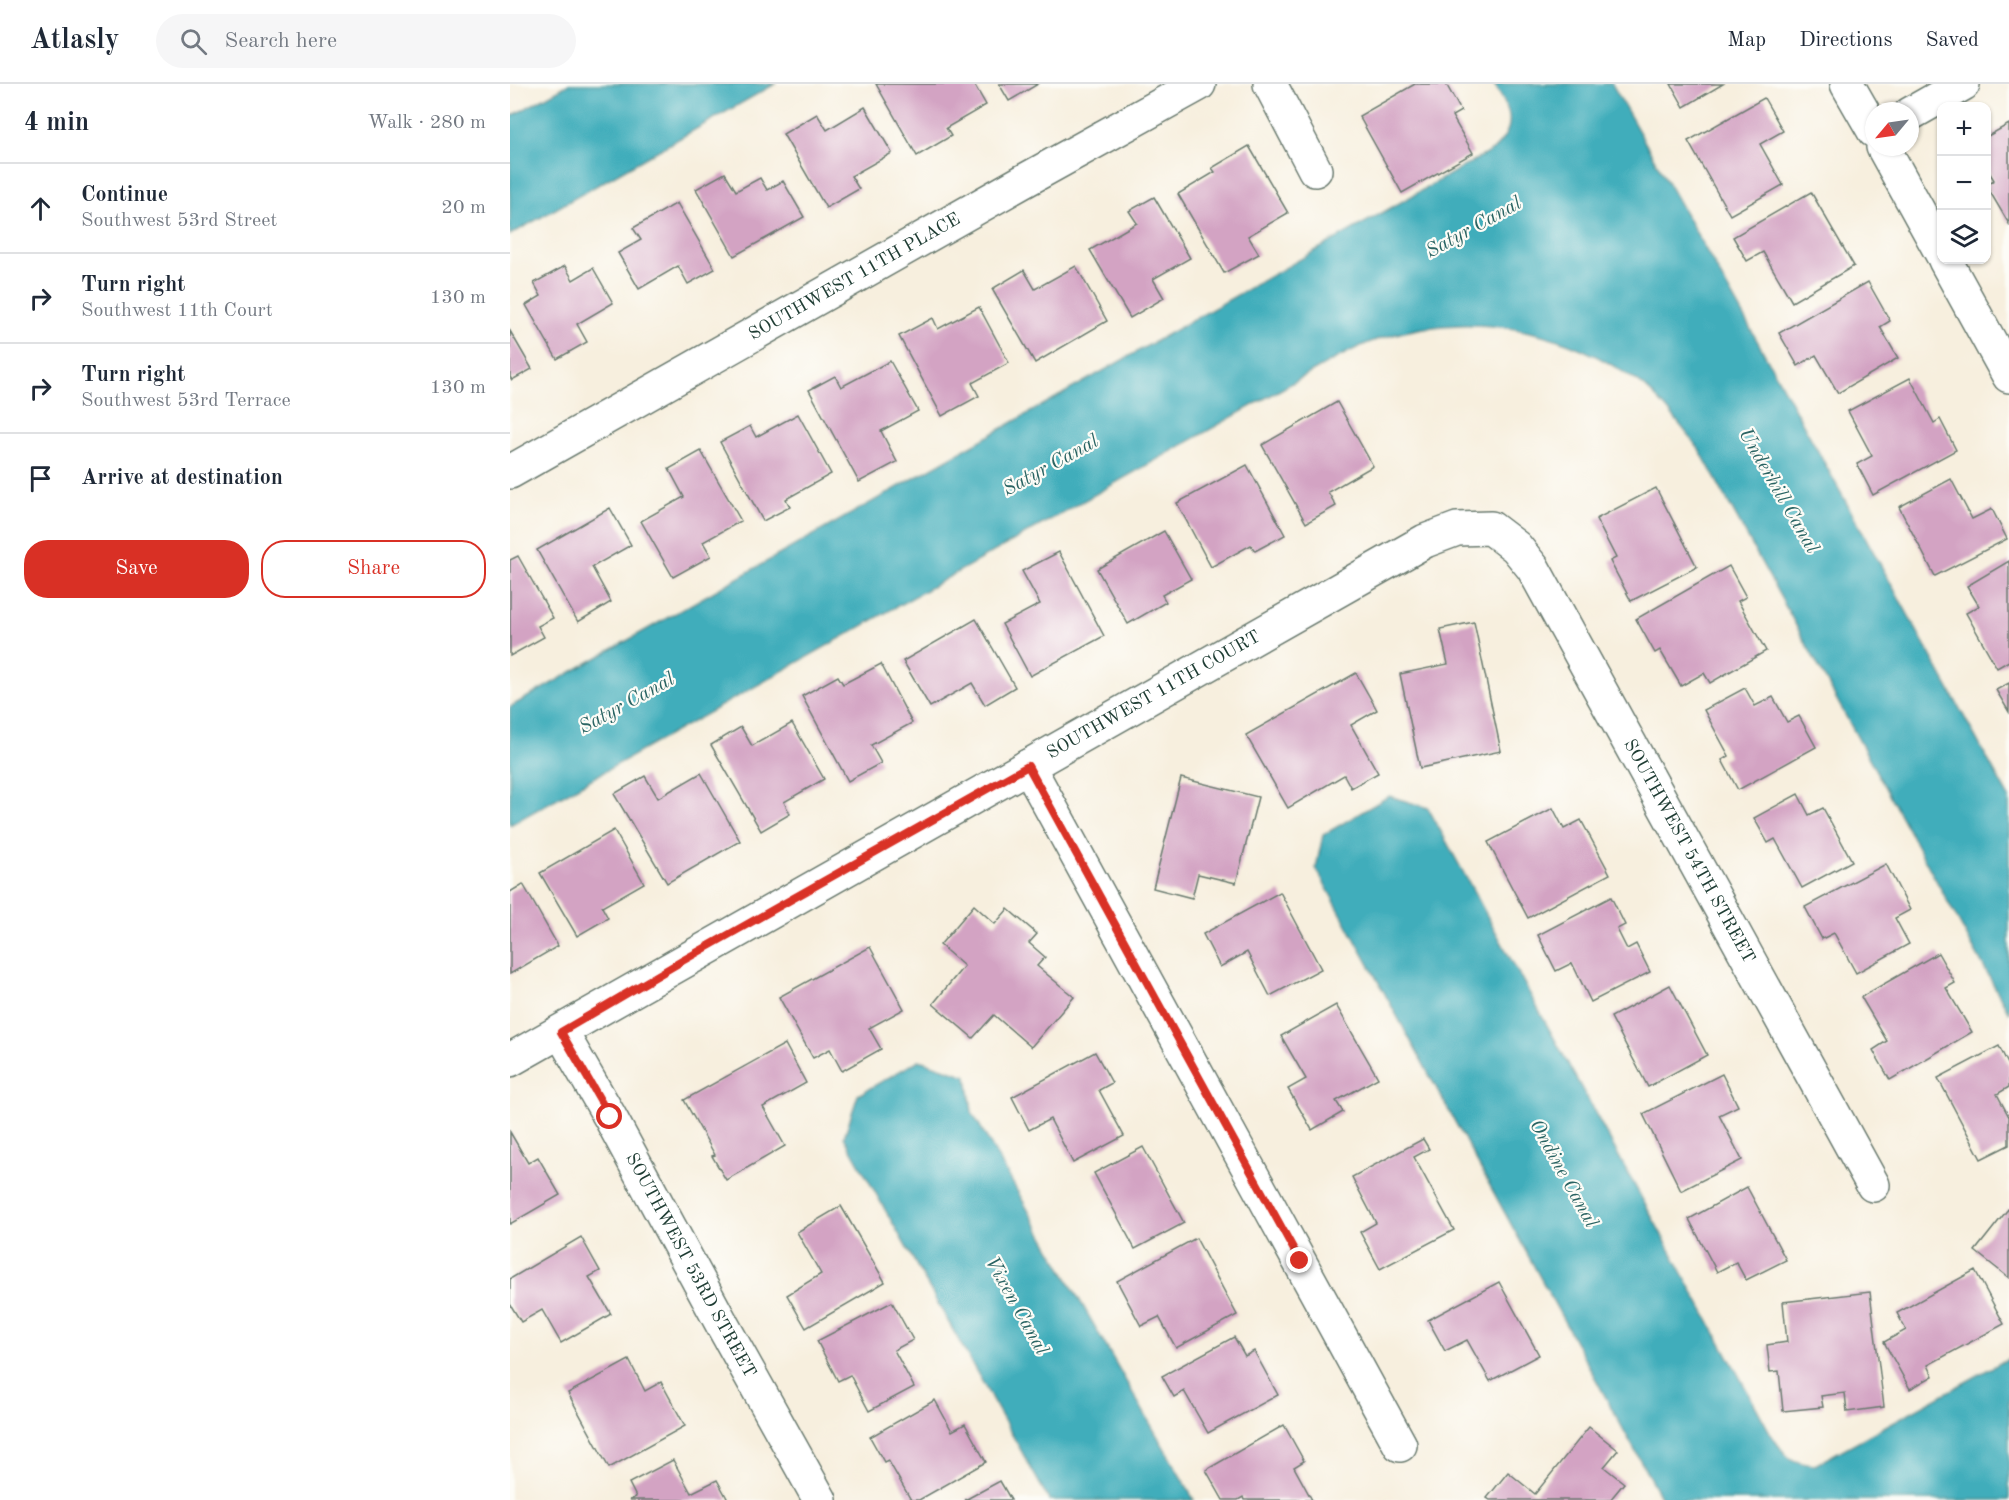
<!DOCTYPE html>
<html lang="en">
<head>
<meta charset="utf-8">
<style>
	:root { --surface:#fff; --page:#f6f6f7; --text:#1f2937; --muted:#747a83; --line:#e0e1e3; --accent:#d93025 }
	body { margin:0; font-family:"Old Standard TT",serif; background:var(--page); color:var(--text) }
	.controls { position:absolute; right:18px; top:18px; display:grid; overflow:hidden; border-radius:12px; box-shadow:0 2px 4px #0004 }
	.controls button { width:54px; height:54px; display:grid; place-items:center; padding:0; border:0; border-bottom:2px solid var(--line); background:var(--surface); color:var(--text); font:30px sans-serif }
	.compass { position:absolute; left:1355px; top:18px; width:54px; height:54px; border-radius:50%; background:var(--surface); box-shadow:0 2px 4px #0004; rotate:241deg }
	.stop { position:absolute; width:18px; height:18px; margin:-14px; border:4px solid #d93025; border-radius:50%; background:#fff }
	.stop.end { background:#d93025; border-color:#fff; box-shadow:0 2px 6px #0008 }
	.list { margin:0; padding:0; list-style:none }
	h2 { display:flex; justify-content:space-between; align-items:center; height:78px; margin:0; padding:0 24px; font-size:26px }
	h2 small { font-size:20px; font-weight:400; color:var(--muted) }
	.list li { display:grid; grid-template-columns:39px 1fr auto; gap:18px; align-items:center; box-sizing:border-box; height:90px; padding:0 24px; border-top:2px solid var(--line) }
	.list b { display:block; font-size:22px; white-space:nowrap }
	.list p { margin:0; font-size:20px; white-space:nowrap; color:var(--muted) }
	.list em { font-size:20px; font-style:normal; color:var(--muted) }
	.actions { display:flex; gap:12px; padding:18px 24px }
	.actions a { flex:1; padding:14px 0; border:2px solid var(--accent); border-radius:24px; text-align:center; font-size:21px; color:var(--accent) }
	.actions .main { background:var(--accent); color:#fff }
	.icon { flex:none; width:33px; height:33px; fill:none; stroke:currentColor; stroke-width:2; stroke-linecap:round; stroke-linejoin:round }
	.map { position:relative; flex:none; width:1499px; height:1416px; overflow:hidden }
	header { display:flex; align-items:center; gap:36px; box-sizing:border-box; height:84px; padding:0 30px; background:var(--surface); border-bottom:2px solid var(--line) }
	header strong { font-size:28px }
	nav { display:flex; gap:33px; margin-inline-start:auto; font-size:21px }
	.search { width:420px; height:54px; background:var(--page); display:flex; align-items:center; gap:15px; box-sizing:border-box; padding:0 21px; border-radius:33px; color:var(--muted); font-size:22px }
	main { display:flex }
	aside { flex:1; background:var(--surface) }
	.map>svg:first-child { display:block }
	.water { fill:#3fadbb; stroke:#2f7578; stroke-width:1.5 }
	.building { fill:#d3a3c3 }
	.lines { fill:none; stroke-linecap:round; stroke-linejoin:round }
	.minor-casing { stroke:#6b7b70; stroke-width:36 }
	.minor { stroke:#fff; stroke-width:33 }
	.route { stroke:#d93025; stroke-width:8 }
	.labels { text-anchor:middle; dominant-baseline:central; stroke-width:4.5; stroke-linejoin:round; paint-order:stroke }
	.street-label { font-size:18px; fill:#1f3d34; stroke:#fdfcf7 }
	.water-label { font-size:20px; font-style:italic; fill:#2a6463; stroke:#fdfcf7 }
</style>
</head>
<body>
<header>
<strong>Atlasly</strong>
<div class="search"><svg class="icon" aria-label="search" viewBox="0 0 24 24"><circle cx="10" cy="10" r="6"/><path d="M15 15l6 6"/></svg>Search here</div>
<nav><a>Map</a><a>Directions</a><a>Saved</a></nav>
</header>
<main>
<aside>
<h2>4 min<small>Walk · 280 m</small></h2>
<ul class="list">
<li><svg class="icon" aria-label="ahead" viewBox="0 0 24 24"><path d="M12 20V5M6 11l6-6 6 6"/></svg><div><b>Continue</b><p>Southwest 53rd Street</p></div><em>20 m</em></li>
<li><svg class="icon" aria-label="right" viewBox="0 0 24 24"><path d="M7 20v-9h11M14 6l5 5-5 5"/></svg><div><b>Turn right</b><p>Southwest 11th Court</p></div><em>130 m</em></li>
<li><svg class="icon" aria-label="right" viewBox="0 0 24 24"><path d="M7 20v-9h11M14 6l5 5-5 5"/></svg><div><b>Turn right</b><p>Southwest 53rd Terrace</p></div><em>130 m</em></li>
<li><svg class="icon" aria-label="arrive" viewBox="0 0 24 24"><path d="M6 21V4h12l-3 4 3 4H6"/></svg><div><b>Arrive at destination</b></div></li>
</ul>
<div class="actions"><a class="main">Save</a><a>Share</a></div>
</aside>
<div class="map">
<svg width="1499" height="1416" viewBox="0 0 1499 1416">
	<rect width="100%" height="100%" fill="#fdfcf7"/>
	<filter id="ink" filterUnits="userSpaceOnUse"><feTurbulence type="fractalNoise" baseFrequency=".0167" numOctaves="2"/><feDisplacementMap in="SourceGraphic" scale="12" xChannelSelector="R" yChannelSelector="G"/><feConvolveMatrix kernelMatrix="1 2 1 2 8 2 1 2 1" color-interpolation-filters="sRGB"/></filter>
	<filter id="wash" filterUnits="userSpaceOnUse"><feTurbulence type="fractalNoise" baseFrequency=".008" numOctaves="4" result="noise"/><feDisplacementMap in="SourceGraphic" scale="24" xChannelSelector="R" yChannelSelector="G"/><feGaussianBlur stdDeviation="1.35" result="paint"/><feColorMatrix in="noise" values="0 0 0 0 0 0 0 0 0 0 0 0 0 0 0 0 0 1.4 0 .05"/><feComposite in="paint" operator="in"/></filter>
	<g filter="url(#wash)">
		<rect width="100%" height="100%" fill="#f7efde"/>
		<!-- water -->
		<g class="water">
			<path d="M59,0h206l-265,151v-118z"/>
			<path d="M984,0h118l142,251 255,463v215l-310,-564c-17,-22 -33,-43 -54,-62 -7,-6 -15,-10 -22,-15 -72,-48 -163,-60 -244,-33 -22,7 -42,19 -62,30l-807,456v-118l983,-557c26,-24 17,-39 1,-66z"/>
			<path d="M879,712l39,12 344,628c13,20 18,27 43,29l194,-107v142h-347l-346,-632 7,-33z"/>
			<path d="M409,976l48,16 5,36 222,388h-145l-205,-363 14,-42z"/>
		</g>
		<g id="blocks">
			<!-- building -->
			<g class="building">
				<path d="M366,0h98l12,21 -40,23 5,8 -34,20z"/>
				<path d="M489,0h39l-29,17z"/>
				<path d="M905,0h31l15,27 -9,5 21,37 -71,40 -43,-77z"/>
				<path d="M1161,0h52l-39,23z"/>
				<path d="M1254,14l19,33 -23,13 23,41 -53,30 -42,-74z"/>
				<path d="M355,23l27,46 -41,23 8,13 -33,19 -43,-74 34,-20 10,16z"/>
				<path d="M1499,40v100l-23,-39 8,-5 -8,-13v-30z"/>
				<path d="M739,62l39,67 -40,23 11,18 -35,19 -46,-79 37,-22 -3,-4z"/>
				<path d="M215,89l11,18 24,-13 7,12 16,-9 21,36 -70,39 -38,-67z"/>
				<path d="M1301,108l43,74 -62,36 -29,-50 -16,9 -14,-24z"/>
				<path d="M644,113l36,61 -37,21 11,19 -34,20 -40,-68 47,-27 -8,-12z"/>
				<path d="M167,119l38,66 -27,15 -10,-18 -39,23 -21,-36 23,-13 -8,-12z"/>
				<path d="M55,182l8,14 20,-12 20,35 -36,21 10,18 -30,17 -31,-54 15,-9 -7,-13z"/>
				<path d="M566,182l31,55 -72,42 -43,-74 32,-19 11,19z"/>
				<path d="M1358,198l22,39 -10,6 18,31 -60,35 -22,-38 -18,11 -19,-33z"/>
				<path d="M469,223l30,56 -37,20 7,13 -37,20 -43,-80 34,-18 5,11z"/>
				<path d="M0,247l22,38 -20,11 -2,-3z"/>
				<path d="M380,277l28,50 -37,20 16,31 -38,20 -50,-92 26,-14 6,11z"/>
				<path d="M1400,294l24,45 6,-4 16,31 -83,45 -16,-31 15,-8 -24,-45z"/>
				<path d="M827,318l36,64 -45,26 8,14 -30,17 -44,-78z"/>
				<path d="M288,330l33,60 -45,25 4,8 -27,14 -43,-79 30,-16 6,11z"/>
				<path d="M191,367l40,70 -38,21 8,14 -38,21 -32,-56 43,-24 -15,-28z"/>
				<path d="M737,381l38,70 -30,16 -4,-6 -40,22 -34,-64z"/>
				<path d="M1441,395l21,40 20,-10 15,30 -72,37 -36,-69z"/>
				<path d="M1146,404l41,79 -66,34 -21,-40 6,-3 -20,-39z"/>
				<path d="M100,424l21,37 -39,22 19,35 -33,20 -41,-72z"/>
				<path d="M654,447l27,48 -29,16 4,7 -38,22 -31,-55z"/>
				<path d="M549,468l45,84 -74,40 -28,-52 38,-20 -18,-33z"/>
				<path d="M8,472l35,62 -15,8 6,11 -34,19v-96z"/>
				<path d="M1499,477v100l-12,7 -31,-55 13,-7 -12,-20z"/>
				<path d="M1219,482l17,31 -8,4 28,50 -56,32 -6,-10 -23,13 -21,-36 -5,3 -19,-34z"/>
				<path d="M466,535l39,68 -30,18 -13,-22 -42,24 -27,-46z"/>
				<path d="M964,538l27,129 -81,17 -20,-94 48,-10 -8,-35z"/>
				<path d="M371,580l31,59 -41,22 10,18 -33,18 -46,-85 36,-20 5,8z"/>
				<path d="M846,589l21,37 -26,15 27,48 -27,15 -7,-13 -56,33 -42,-73z"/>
				<path d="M1499,599v29l-13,-22z"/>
				<path d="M1235,604l10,18 18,-9 14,25 12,-6 17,31 -78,43 -16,-30 7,-4 -25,-46z"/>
				<path d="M282,639l32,56 -40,23 6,12 -29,17 -50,-86 30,-18 11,19z"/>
				<path d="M191,689l39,68 -73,42 -53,-89 31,-18 13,22z"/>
				<path d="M671,694l77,19 -22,86 -38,-9 -6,24 -39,-10z"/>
				<path d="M1288,710l11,21 14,-7 29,53 -50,27 -27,-49 -7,4 -14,-25z"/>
				<path d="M1043,724l11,21 17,-9 29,54 -82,44 -40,-76z"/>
				<path d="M104,746l30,53 -42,24 6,11 -31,18 -37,-63z"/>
				<path d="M1376,780l24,46 -15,8 14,26 -53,29 -22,-40 -12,6 -17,-32z"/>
				<path d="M13,800l35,62 -48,28v-82z"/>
				<path d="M770,808l41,77 -51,27 -23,-44 -27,15 -17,-33z"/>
				<path d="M1101,813l14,28 -8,4 10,20 9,-5 14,28 -59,30 -19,-39 -16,8 -18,-36z"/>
				<path d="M464,821l21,19 13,-15 29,25 -8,9 16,14 -8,9 37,31 -43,50 -37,-32 -21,23 -40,-34 31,-38 -24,-21z"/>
				<path d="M360,863l34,62 -35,19 12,21 -39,22 -12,-22 -17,9 -34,-61z"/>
				<path d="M1428,869l17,30 -9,5 26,44 -82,48 -17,-30 14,-9 -26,-44z"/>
				<path d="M1160,901l37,70 -59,32 -37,-70z"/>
				<path d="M826,921l42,73 -42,23 7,11 -31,18 -24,-41 18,-10 -25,-43z"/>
				<path d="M275,960l21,39 -43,24 22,39 -59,34 -14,-24 3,-1 -31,-55z"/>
				<path d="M1489,962l10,20v21l-12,7 12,23v28l-28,14 -43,-81z"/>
				<path d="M585,968l17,31 -13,7 25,46 -51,27 -23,-44 -21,11 -17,-33z"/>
				<path d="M1212,990l16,32 -19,9 23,45 -61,31 -38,-77z"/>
				<path d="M0,1048l18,31 10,-6 22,38 -50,29z"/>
				<path d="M913,1055l6,10 -15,8 40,73 -74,39 -20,-37 16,-9 -24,-46z"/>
				<path d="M633,1063l41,76 -49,26 -41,-76z"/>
				<path d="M1237,1103l39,73 -40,20 -10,-18 -19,10 -28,-53z"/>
				<path d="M331,1122l44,76 -79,46 -19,-33 34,-21 -24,-42z"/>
				<path d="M1499,1124v70l-34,-27z"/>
				<path d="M71,1153l19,34 -11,6 22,37 -50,29 -19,-33 -21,12 -11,-18v-25z"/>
				<path d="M686,1154l41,77 -61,33 -17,-31 -18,9 -24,-45z"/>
				<path d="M1465,1186l29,54 -76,41 5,11 -23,13 -26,-47 22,-12 -9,-17z"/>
				<path d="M989,1198l40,73 -49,26 -23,-41 -22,11 -17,-31z"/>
				<path d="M1360,1208l14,115 -37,5 -2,-19 -24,3 2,11 -40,4 -4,-40 -9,1 -3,-27 20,-3 -4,-40z"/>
				<path d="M382,1218l21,38 -19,10 20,37 -45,24 -19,-36 -12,6 -21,-40z"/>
				<path d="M724,1253l11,19 9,-5 24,44 -70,38 -24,-42 -10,6 -12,-21z"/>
				<path d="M119,1276l16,31 16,-9 24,44 -76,42 -41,-75z"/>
				<path d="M425,1316l17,31 13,-7 21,38 -67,38h-8l-23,-40 -4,2 -14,-25z"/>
				<path d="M774,1341l20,36 -10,6 18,33h-68l-1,-3 -5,3h-15l-17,-30z"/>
				<path d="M1079,1343l29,23 -14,17 20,16 -14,17h-120l-3,-2 21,-26 27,22z"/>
				<path d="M163,1376l18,33 26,-13 11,20h-98l6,-3 -7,-14z"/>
				<path d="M490,1397l11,19h-46z"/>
			</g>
		</g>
	</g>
	<g filter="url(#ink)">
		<use href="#blocks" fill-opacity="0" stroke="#6b7b70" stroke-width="1.5"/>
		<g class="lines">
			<!-- minor casing -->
			<g class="minor-casing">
				<g id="minor">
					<path d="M760,0l45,86"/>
					<path d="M1337,0l27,47"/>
					<path d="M1400,30l53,-30"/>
					<path d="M1373,63l59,107"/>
					<path d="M1435,176l64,116"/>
					<path id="s1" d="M0,388l512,-290 177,-98"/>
					<path d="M518,682l372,679"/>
					<path id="s2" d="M51,948l49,85 113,209 97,174"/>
					<path id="s3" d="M0,976l915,-519 32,-12 34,-1 25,19 17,21 340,617"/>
				</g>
			</g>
			<!-- minor -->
			<use href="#minor" class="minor"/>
		</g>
	</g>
	<g class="lines" filter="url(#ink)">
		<!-- route -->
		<path class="route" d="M100,1033l-49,-85 121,-71 346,-195 272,495"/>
	</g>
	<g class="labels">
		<!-- street labels -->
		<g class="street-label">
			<text stroke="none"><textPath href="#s1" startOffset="396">SOUTHWEST 11TH PLACE</textPath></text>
			<text stroke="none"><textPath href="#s3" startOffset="740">SOUTHWEST 11TH COURT</textPath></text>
			<text stroke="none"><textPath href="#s3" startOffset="1502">SOUTHWEST 54TH STREET</textPath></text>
			<text stroke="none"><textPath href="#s2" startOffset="267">SOUTHWEST 53RD STREET</textPath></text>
		</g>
		<!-- water labels -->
		<g class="water-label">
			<text transform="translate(964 144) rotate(-29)">Satyr Canal</text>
			<text transform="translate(541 382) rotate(-29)">Satyr Canal</text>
			<text transform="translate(1268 407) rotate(60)">Underhill Canal</text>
			<text transform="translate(117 620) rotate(-29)">Satyr Canal</text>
			<text transform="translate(1053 1090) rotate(61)">Ondine Canal</text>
			<text transform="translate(506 1222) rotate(61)">Vixen Canal</text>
		</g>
	</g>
</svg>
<div class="controls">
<button>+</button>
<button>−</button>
<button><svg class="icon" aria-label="layers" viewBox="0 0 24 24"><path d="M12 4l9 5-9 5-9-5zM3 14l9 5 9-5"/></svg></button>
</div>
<svg class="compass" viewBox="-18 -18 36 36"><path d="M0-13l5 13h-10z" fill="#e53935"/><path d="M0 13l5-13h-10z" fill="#747a83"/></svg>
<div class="stop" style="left:100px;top:1033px"></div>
<div class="stop end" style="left:790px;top:1177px"></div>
</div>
</main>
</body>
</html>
